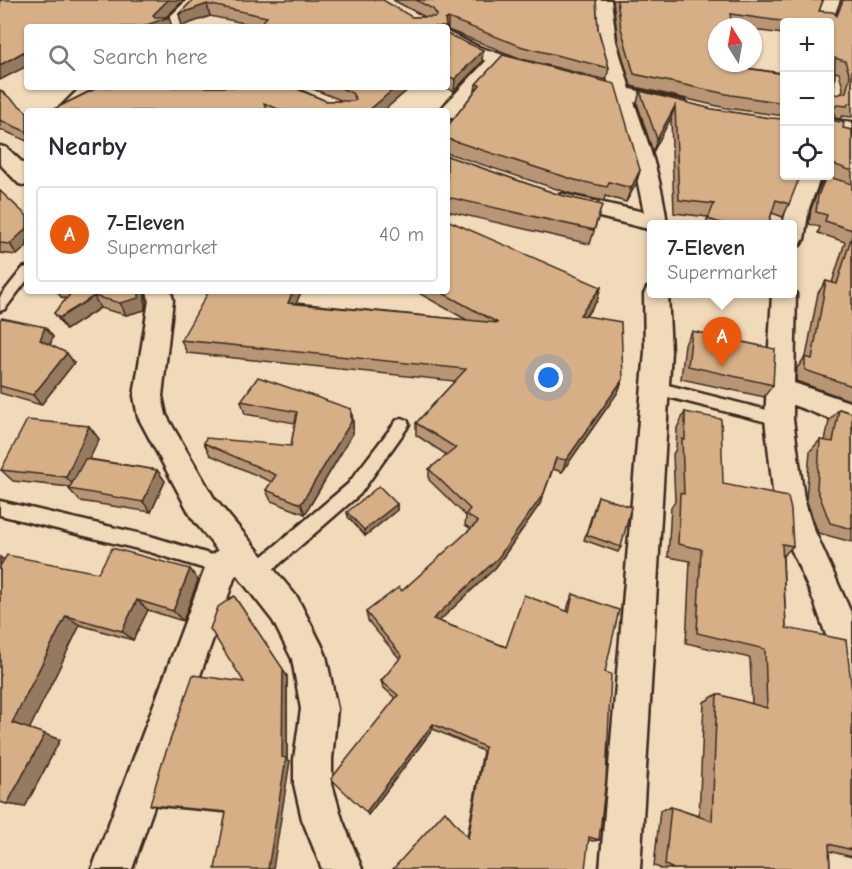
<!DOCTYPE html>
<html lang="en">
<head>
<meta charset="utf-8">
<style>
	:root { --surface:#fff; --page:#f7f7f7; --text:#2b2b33; --muted:#7c7c81; --line:#e1e1e2; --accent:#ea580c }
	body { margin:0; font-family:"Comic Neue",sans-serif; background:var(--page); color:var(--text) }
	.controls { position:absolute; right:18px; top:18px; display:grid; overflow:hidden; border-radius:6px; box-shadow:0 2px 4px #0004 }
	.controls button { width:54px; height:54px; display:grid; place-items:center; padding:0; border:0; border-bottom:2px solid var(--line); background:var(--surface); color:var(--text); font:30px sans-serif }
	.compass { position:absolute; left:708px; top:18px; width:54px; height:54px; border-radius:50%; background:var(--surface); box-shadow:0 2px 4px #0004; rotate:349deg }
	.you { position:absolute; left:549px; top:378px; width:21px; height:21px; margin:-15px; border:4px solid #fff; border-radius:50%; background:#1a73e8; box-shadow:0 0 0 9px #1a73e833 }
	.badge { display:grid; place-items:center; width:39px; height:39px; border-radius:50%; background:var(--accent); color:#fff; font-size:20px; font-weight:700 }
	.pin { position:absolute; translate:-50% -50px; filter:drop-shadow(0 2px 3px #0008) }
	.pin::after { content:''; position:absolute; top:32px; width:21px; height:18px; background:inherit; clip-path:polygon(0 0,100% 0,50% 100%) }
	.popup { position:absolute; left:647px; top:220px; width:150px; height:78px; box-sizing:border-box; display:grid; place-content:center; border-radius:6px; background:var(--surface); filter:drop-shadow(0 2px 4px #0005); font-size:20px; white-space:nowrap; color:var(--muted) }
	.popup b { font-size:22px; color:var(--text) }
	.popup::after { content:''; position:absolute; left:50%; top:100%; margin-left:-12px; border:12px solid transparent; border-top-color:var(--surface) }
	.list { margin:0; padding:0; list-style:none }
	h2 { display:flex; justify-content:space-between; align-items:center; height:78px; margin:0; padding:0 24px; font-size:26px }
	h2 small { font-size:20px; font-weight:400; color:var(--muted) }
	.list li { display:grid; grid-template-columns:39px 1fr auto; gap:18px; align-items:center; box-sizing:border-box; height:96px; margin:0 12px 12px; padding:0 12px; border:2px solid var(--line); border-radius:6px }
	.list b { display:block; font-size:22px; white-space:nowrap }
	.list p { margin:0; font-size:20px; white-space:nowrap; color:var(--muted) }
	.list em { font-size:20px; font-style:normal; color:var(--muted) }
	.icon { flex:none; width:33px; height:33px; fill:none; stroke:currentColor; stroke-width:2; stroke-linecap:round; stroke-linejoin:round }
	.map { position:relative; flex:none; width:852px; height:869px; overflow:hidden }
	.search { position:absolute; background:var(--surface); box-shadow:0 2px 4px #0004; left:24px; top:24px; width:426px; height:66px; display:flex; align-items:center; gap:15px; box-sizing:border-box; padding:0 21px; border-radius:6px; color:var(--muted); font-size:22px }
	.panel { position:absolute; background:var(--surface); box-shadow:0 2px 4px #0004; left:24px; top:108px; width:426px; height:186px; border-radius:6px }
	.map>svg:first-child { display:block }
	.lines { fill:none; stroke-linecap:round; stroke-linejoin:round }
	.lane-casing { stroke:#3b2a1e; stroke-width:5 }
	.street-casing { stroke:#3b2a1e; stroke-width:5 }
	.lane { fill:#f1daba; fill-rule:evenodd }
	.street { fill:#f1daba; fill-rule:evenodd }
	.wall { fill:#b89674; stroke:#3b2a1e; stroke-width:1.5; fill-rule:evenodd }
	.shaded-wall { fill:#967a5e; stroke:#3b2a1e; stroke-width:1.5 }
	.building { fill:#d6af87; stroke:#3b2a1e; stroke-width:1.5; fill-rule:evenodd }
</style>
</head>
<body>
<div class="map">
<svg width="852" height="869" viewBox="0 0 852 869">
	<rect width="100%" height="100%" fill="#f1daba"/>
	<filter id="ink" filterUnits="userSpaceOnUse"><feTurbulence type="fractalNoise" baseFrequency=".0167" numOctaves="2"/><feDisplacementMap in="SourceGraphic" scale="12" xChannelSelector="R" yChannelSelector="G"/><feConvolveMatrix kernelMatrix="1 2 1 2 8 2 1 2 1" color-interpolation-filters="sRGB"/></filter>
	<g filter="url(#ink)">
		<g class="lines">
			<!-- lane casing -->
			<g class="lane-casing">
				<g id="lane">
					<path d="M27,267v13l-22,29 -5,2v-14l23,-29z"/>
					<path d="M656,382l123,31 5,2 2,4 -2,4 -5,2 -123,-31 -5,-2 -2,-4 2,-4z"/>
					<path d="M402,418l5,2 2,4 -2,4 -47,66 -99,86 -6,2 -6,-2 -3,-6 3,-6 99,-84 49,-64z"/>
					<path d="M0,501l150,35 72,22 6,2 2,6 -2,6 -6,2 -72,-22 -150,-37z"/>
				</g>
			</g>
			<!-- street casing -->
			<g class="street-casing">
				<g id="street">
					<path d="M187,0h18l-27,27h-19z"/>
					<path d="M595,0h16l5,41 14,48 54,12 3,4 -3,4 -7,2 -43,-9c14,40 28,79 33,122h-15v6l-97,-24 -3,-5 3,-5 8,-2 81,18 -11,-52 -20,-63 -42,-9 -2,-4 2,-4 7,-2 31,7 -11,-44z"/>
					<path d="M824,0h16l-10,26v-4h-15z"/>
					<path d="M447,32l32,15 62,21 2,4 -2,4 -7,2 -33,-11 -47,50 -7,2v-8h-8l47,-50 -39,-17z"/>
					<path d="M81,87h20l-23,24h-21z"/>
					<path d="M830,120l22,2v12l-22,-2z"/>
					<path d="M0,146l7,2 20,19v19l-8,-2 -19,-20z"/>
					<path d="M800,176h21l-12,32 -5,31 -4,6 -8,2v-23h-9l4,-16z"/>
					<path d="M652,286v8h16l3,57 -31,518h-40l45,-518 -1,-57 3,-6z"/>
					<path d="M792,288l4,6 -2,89 58,20v24l-59,-22v14l11,80 8,26 40,90v65l-12,-5 -26,-74 -33,-75 -7,-27 -9,-80 7,-125h20z"/>
					<path d="M147,291h24l2,9 -11,96 4,19 48,83 83,99 24,47 5,12 11,53 -5,50v25l10,35 20,50h-40l-20,-50 -8,-35v-25l7,-50 -9,-50 -19,-38 -36,-46 -2,1 -103,293h-40l114,-303 5,-11 7,-4 -26,-33 -54,-101 -4,-21 15,-96z"/>
				</g>
			</g>
			<!-- lane -->
			<use href="#lane" class="lane"/>
			<!-- street -->
			<use href="#street" class="street"/>
		</g>
		<!-- wall -->
		<g class="wall">
			<path d="M193,0l219,17h13l-32,-17h203l2,29 11,39 -3,12 -84,-21 -74,-29 -190,-4 -48,-10 -28,10 -3,-12z"/>
			<path d="M613,0h210l-4,11 17,4 5,-15h11v117l-10,-1 -2,3 -5,-1v3l8,7 9,2v271l-56,-20 1,-13 8,-11h1l12,-64 8,-12 6,2 13,-41 -27,-9 2,-6 -11,-3 2,-15 8,-21 6,-11 -3,-1h8v-154h-46v94l-58,-8 -95,-22 -13,-45zM717,27h36v3l30,4v39l-44,-6zM835,72l4,1 4,15 -1,5 -5,2 -3,-2z"/>
			<path d="M447,34l35,28 -28,29 -12,-4h5z"/>
			<path d="M503,55l137,115 -4,14 -10,18 -21,-6 -1,5 -32,-7 -125,-41v-26l28,-36 1,-7z"/>
			<path d="M96,87h211l-8,2 27,12h17l-35,-14h103l-28,24h-333l46,-23z"/>
			<path d="M0,90l27,22v29l-27,-12z"/>
			<path d="M640,91l72,18 58,9 19,86 -6,13 -11,-4 -4,12h-63l3,-8 -34,-4 -3,-95 -18,34 -16,-49z"/>
			<path d="M447,156l113,39 42,10 -12,39 -143,-33z"/>
			<path d="M0,191l27,25v30l-10,9 -17,-2z"/>
			<path d="M601,287l-4,14 -11,15 37,63 -5,13 -56,80 -9,-3 -13,35 -44,63 -57,54 67,26 61,-36 2,-8 4,-9 32,78 -6,168 -6,1 -4,-1 -196,29 74,-32 16,-86 -50,-22 -65,86 27,-117 -12,-11 -2,-6 19,-22 -32,-38 -2,-9 36,-21 69,-62 -6,-4 1,-9 -37,-36v-11l18,-14 -31,-20v-12l39,-42 -268,-28 -6,-13 120,-48 -5,11 171,17 -52,-29z"/>
			<path d="M57,291h88v19l-19,5 -26,-7 -34,22 -12,-17 13,-14 -6,-2z"/>
			<path d="M0,320l45,7 8,10 -3,8 24,18 -33,42 -41,-12z"/>
			<path d="M692,331l81,54 -9,12 -83,-18 4,-35z"/>
			<path d="M241,401l110,8 2,12v12l-48,81 -34,-13 -5,-11 6,-8 -62,-27 -6,-12 87,3 4,-23 -50,-9z"/>
			<path d="M839,409l13,4v129l-34,-9 -12,-34 4,-48 10,-11 5,1 4,-20z"/>
			<path d="M685,412l38,72 70,62 -10,10 3,72 66,64v165l-23,-6 1,18h-170v-1l-6,-2 6,-56 11,-3 28,9 5,-114 13,-8 35,10 -2,-46 -64,-15 4,-82 -22,-4 3,-50 4,-6 -2,-47 3,-5 1,-21z"/>
			<path d="M89,426l10,13 -10,20 68,11 8,11 -14,31 -71,-11 -11,-12 1,-2 -57,-6 -12,-11z"/>
			<path d="M598,496l23,51 -3,5 -34,-12 12,-38z"/>
			<path d="M397,504v6l-32,26 -17,-19 -1,-5z"/>
			<path d="M0,557l4,3 94,13 100,7 -15,41 -35,-11 -15,30 -53,-15 -51,104 31,11 -35,67 -18,-3 -7,-2z"/>
			<path d="M287,676v83l3,2 -64,52 -66,-6 -10,-2 94,-123z"/>
		</g>
		<!-- shaded-wall -->
		<g class="shaded-wall">
			<path d="M168,0h16l-19,18 4,-1 3,10h-31z"/>
			<path d="M207,4l3,12 -28,10 -3,-12z"/>
			<path d="M448,18v12h-1v-3h-2v-7z"/>
			<path d="M27,50v16l-27,14v-15z"/>
			<path d="M483,50l-1,12 -28,29 1,-12z"/>
			<path d="M293,87h14l-8,2 -4,6z"/>
			<path d="M396,87h15l-28,24h-15z"/>
			<path d="M675,106l-4,12 -18,34 4,-13z"/>
			<path d="M447,139h1l-1,14z"/>
			<path d="M640,170l-4,14 -10,18 5,-14z"/>
			<path d="M27,228v18l-10,9 -7,-11z"/>
			<path d="M601,287l-4,14 -21,27 4,-13z"/>
			<path d="M139,291h6v19l-19,5 -6,-12z"/>
			<path d="M293,291h7l1,1 -10,24 -3,-13z"/>
			<path d="M94,296l6,12 -34,22 -7,-12z"/>
			<path d="M45,327l8,10 -5,13 -8,-10z"/>
			<path d="M67,353l7,10 -33,42 -8,-10z"/>
			<path d="M623,379l-5,13 -56,80 4,-12z"/>
			<path d="M351,409l2,12v12l-48,81 -4,-10z"/>
			<path d="M89,426l10,13 -23,49 -10,-11z"/>
			<path d="M556,458l-16,46 -44,63 -63,60v-8z"/>
			<path d="M157,470l8,11 -14,31 -8,-10z"/>
			<path d="M397,504v6l-32,26 -1,-6z"/>
			<path d="M0,557l10,7 -10,10z"/>
			<path d="M190,569l8,11 -15,41 -10,-10z"/>
			<path d="M234,596l53,80v83l3,2 -17,108h-5z"/>
			<path d="M137,600l11,10 -15,30 -11,-9z"/>
			<path d="M66,616l14,9 -51,105 -17,-7z"/>
			<path d="M433,724v5l-65,86 -2,-3z"/>
			<path d="M45,734l15,6 -35,67 -18,-3z"/>
		</g>
		<!-- building -->
		<g class="building">
			<path d="M0,0h168l-15,15 2,2h14l-28,10h-114v23l-27,15z"/>
			<path d="M193,0h190l29,17h23l2,-2 -4,-6 -17,-9h180l2,29 11,39 -86,-21 -75,-29 -3,2 1,7h-189l10,-10 -60,-13 -28,10z"/>
			<path d="M617,0h206l-4,11 14,1 4,4 6,-16h9v104l-4,-1 -1,3 -10,-1 -3,3 1,13 9,2 -1,5 9,2v41l-22,-8v-141h-42l-58,-8 2,13h-15v36h21l1,4 45,7v29l-53,-8 -97,-21 -13,-46zM835,58l10,3 5,15 -4,16 -9,3 -3,-2z"/>
			<path d="M447,34l36,16 -28,29 -8,-3z"/>
			<path d="M503,55l112,29 25,86 -9,18 -22,-6 -2,5 -32,-7 -127,-41h-1v-12l33,-42 -4,-1z"/>
			<path d="M99,87h197l1,2 29,12h28l2,-2 -4,-6 -14,-6h58l-28,24h-85l-19,-8 3,8h-217z"/>
			<path d="M0,90l27,22v20l-27,-12z"/>
			<path d="M640,91l72,18 58,9 14,1v57h16l-11,28 -13,-4 -8,25h-41l-19,-6 6,-15 -35,-4 -4,-94 -18,33z"/>
			<path d="M447,156l113,39 42,10 -8,25 -147,-33z"/>
			<path d="M826,176l26,8v46l-27,-9 2,-6 -11,-3 2,-16z"/>
			<path d="M0,191l27,25v12l-17,16 -10,-1z"/>
			<path d="M447,220l154,67 -21,28 41,7 2,57 -57,81 -10,-2 -12,35 -46,65 -65,61 73,28 18,-52 45,17 4,-18 46,16 -14,62 6,2 -5,105 -7,61 -10,-3 -4,32h-192l52,-58 23,27 17,-91 -52,-23 -67,88 -35,-33 67,-84 -17,-14 21,-25 -36,-44 33,-25 3,4 76,-69 -12,-8 4,-5 -41,-40 27,-21 -40,-25 50,-54 -285,-29 28,-49h84l-5,12 210,20 -59,-32h8z"/>
			<path d="M852,235v151l-47,-16v-13l7,2 14,-78 11,3z"/>
			<path d="M73,291h66v7l-19,5 -26,-7 -35,22 -5,-5z"/>
			<path d="M2,318l43,9 -5,13 27,13 -34,42 -33,-9v-66z"/>
			<path d="M692,331l83,18 -2,36 -85,-19z"/>
			<path d="M258,377l93,32v13l-50,82 -35,-14 10,-15 -72,-32 2,-5 85,8 6,-34 -56,-11z"/>
			<path d="M839,409l13,4v116l-22,-6 -13,-34 3,-49 13,2z"/>
			<path d="M685,412l36,7 2,65 65,13 3,13 2,36 -11,-2 4,84 60,12 6,52v158l-23,-6 1,25h-158v-1l-7,-3 6,-58 41,14 5,-127 50,14 -2,-59 -68,-16 4,-84 -23,-5 2,-51 4,1 -2,-55 3,1z"/>
			<path d="M27,420l62,6 -23,51 -65,-7z"/>
			<path d="M85,459l72,11 -14,32 -74,-13z"/>
			<path d="M379,486l18,18 -33,26 -17,-18z"/>
			<path d="M598,496l33,11 -10,40 -34,-12z"/>
			<path d="M112,548l78,21 -17,42 -36,-11 -15,31 -56,-15 -54,107 33,11 -38,70 -7,-2v-236l7,-11 91,18z"/>
			<path d="M234,596l49,73 -1,88 4,1 -18,111h-53l11,-57 -76,-7 11,-39 32,-91 51,7 -34,-53 8,-22z"/>
		</g>
	</g>
</svg>
<div class="controls">
<button>+</button>
<button>−</button>
<button><svg class="icon" aria-label="locate" viewBox="0 0 24 24"><circle cx="12" cy="12" r="6"/><path d="M12 2v4M12 18v4M2 12h4M18 12h4"/></svg></button>
</div>
<svg class="compass" viewBox="-18 -18 36 36"><path d="M0-13l5 13h-10z" fill="#e53935"/><path d="M0 13l5-13h-10z" fill="#7c7c81"/></svg>
<div class="you"></div>
<div class="pin badge" style="left:722px;top:367px">A</div>
<div class="popup"><b>7-Eleven</b>Supermarket</div>
<div class="search"><svg class="icon" aria-label="search" viewBox="0 0 24 24"><circle cx="10" cy="10" r="6"/><path d="M15 15l6 6"/></svg>Search here</div>
<section class="panel">
<h2>Nearby<small></small></h2>
<ul class="list">
<li><span class="badge">A</span><div><b>7-Eleven</b><p>Supermarket</p></div><em>40 m</em></li>
</ul>
</section>
</div>
</body>
</html>
